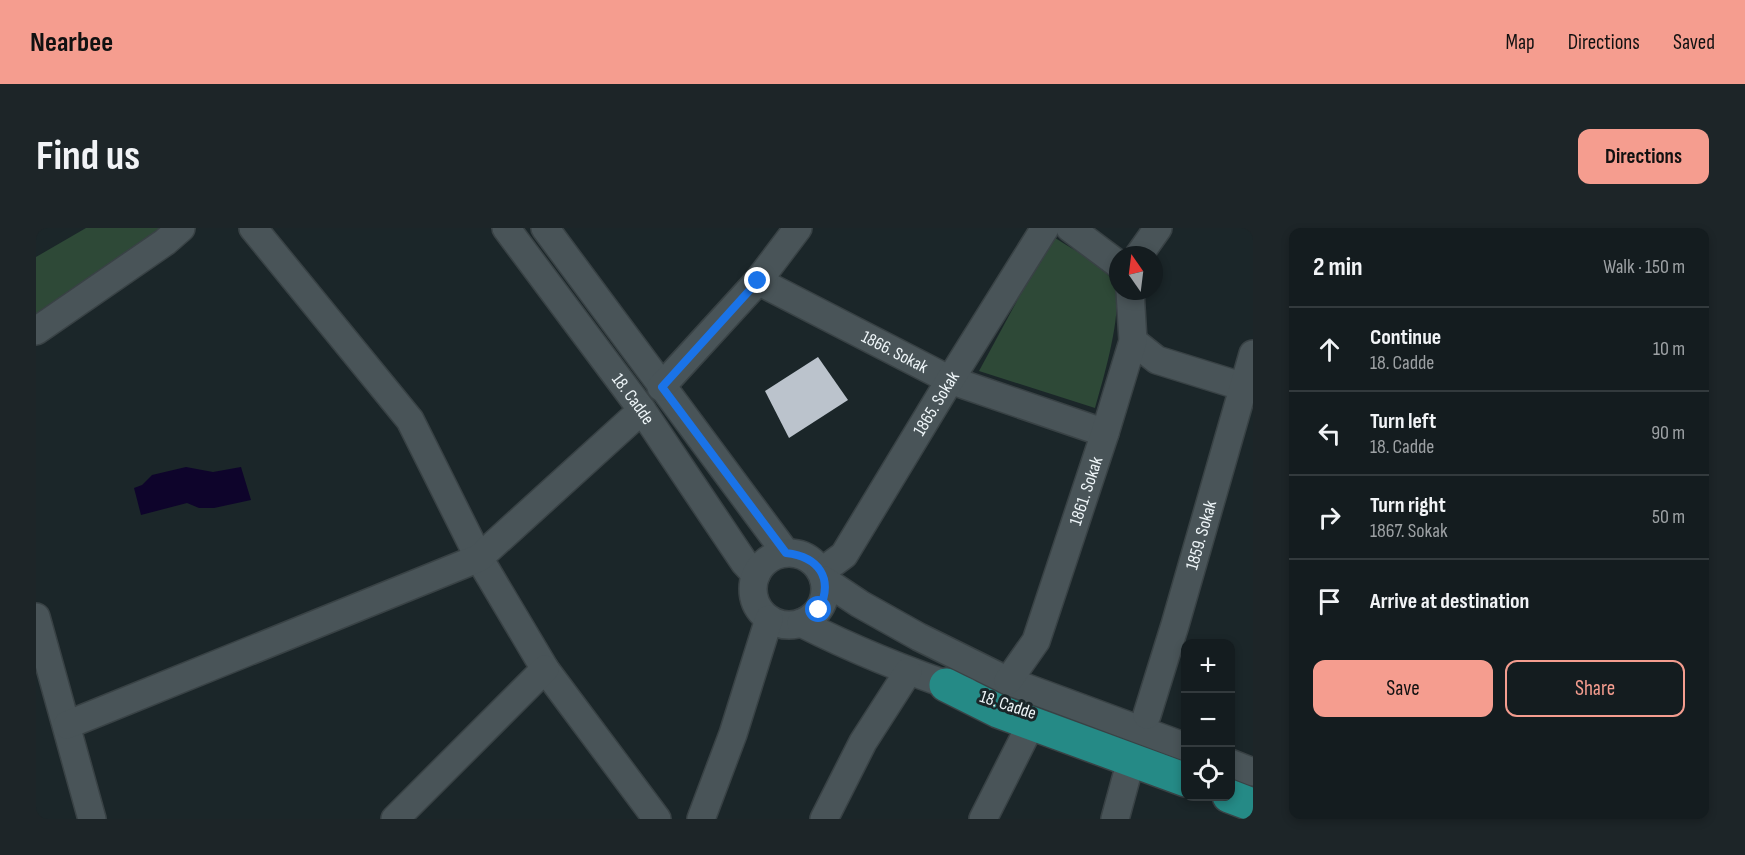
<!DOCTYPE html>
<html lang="en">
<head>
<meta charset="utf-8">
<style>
	:root { --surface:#141c1f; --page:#1d2528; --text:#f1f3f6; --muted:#9da1a4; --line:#333a3d; --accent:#f59d8f }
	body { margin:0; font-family:"Sofia Sans Condensed",sans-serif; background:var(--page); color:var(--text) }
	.controls { position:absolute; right:18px; bottom:18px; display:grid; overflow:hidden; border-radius:12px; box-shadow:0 3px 9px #0003 }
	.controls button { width:54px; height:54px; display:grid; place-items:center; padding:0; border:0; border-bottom:2px solid var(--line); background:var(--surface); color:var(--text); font:30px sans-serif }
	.compass { position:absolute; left:1073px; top:18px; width:54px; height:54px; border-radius:50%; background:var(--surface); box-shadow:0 3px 9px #0003; rotate:346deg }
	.stop { position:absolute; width:18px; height:18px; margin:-14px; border:4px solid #1a73e8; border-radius:50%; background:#fff }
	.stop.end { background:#1a73e8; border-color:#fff; box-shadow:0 2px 6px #0008 }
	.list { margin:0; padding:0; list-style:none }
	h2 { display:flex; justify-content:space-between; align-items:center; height:78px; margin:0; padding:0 24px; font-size:26px }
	h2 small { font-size:20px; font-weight:400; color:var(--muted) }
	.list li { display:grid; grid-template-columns:39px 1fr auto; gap:18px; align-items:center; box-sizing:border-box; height:84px; padding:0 24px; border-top:2px solid var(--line) }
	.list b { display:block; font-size:22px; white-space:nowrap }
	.list p { margin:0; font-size:20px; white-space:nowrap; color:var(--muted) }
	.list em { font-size:20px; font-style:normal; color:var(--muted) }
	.actions { display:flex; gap:12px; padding:18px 24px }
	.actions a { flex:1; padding:14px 0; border:2px solid var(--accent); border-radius:12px; text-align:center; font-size:21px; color:var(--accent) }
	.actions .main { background:var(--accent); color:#111 }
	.icon { flex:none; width:33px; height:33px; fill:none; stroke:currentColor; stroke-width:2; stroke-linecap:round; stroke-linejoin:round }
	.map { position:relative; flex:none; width:1217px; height:591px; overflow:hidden; border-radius:12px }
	header { display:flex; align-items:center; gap:36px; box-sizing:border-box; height:84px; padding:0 30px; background:var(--accent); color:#111 }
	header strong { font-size:28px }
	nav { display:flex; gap:33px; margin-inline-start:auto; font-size:21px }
	.intro { display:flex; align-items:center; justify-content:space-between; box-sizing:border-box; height:144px; padding:0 36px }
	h1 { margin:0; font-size:42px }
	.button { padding:15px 27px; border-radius:12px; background:var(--accent); color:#111; font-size:21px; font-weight:700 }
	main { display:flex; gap:36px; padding:0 36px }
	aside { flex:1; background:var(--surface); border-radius:12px; box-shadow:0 3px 9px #0003 }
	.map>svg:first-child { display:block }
	.green { fill:#2e4937 }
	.water { fill:#0e042b }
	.building { fill:#bbc3cc }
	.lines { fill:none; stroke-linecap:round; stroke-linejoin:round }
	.minor-casing { stroke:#394245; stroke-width:30 }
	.major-casing { stroke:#394245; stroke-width:36 }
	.minor { stroke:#495458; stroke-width:27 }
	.major { stroke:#258a86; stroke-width:33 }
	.route { stroke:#1a73e8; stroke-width:8 }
	.labels { text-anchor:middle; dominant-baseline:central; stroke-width:6; stroke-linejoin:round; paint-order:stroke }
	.street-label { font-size:18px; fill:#eff6f9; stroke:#1b2629 }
</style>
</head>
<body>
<header>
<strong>Nearbee</strong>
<nav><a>Map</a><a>Directions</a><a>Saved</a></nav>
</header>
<div class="intro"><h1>Find us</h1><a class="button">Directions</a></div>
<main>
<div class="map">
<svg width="1217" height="591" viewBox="0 0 1217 591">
	<rect width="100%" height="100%" fill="#1b2629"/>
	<!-- green -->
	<g class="green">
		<path d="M50,0h76l-126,92v-63z"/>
		<path d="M1016,8c18,12 48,27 60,44 15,22 -10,103 -17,128l-116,-37z"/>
	</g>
	<!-- water -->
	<path class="water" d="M150,239l27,5 28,-5 10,33 -37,8h-15l-12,-5 -46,12 -7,-27 8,-3 10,-10z"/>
	<!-- building -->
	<path class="building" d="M782,129l30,43 -59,38 -24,-47z"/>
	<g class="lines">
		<!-- minor casing -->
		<g class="minor-casing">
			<g id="minor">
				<path d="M217,0l157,192 69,138 66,111 112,150"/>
				<path id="s1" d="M470,0l136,182 102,152 12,13"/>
				<path d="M509,0l241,325"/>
				<path d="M1034,0l48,36"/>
				<path d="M1103,27l19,-27"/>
				<path id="s2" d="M722,53l192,99 155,53"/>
				<path d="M0,103l129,-89 16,-14"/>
				<path d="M1097,113l24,19 87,27"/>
				<path d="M625,159l97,-106 40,-53"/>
				<circle cx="753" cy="361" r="36"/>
				<path id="s3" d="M785,344l23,-17 106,-175 95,-152"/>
				<path d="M788,352l36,24 59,33 89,44 178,66"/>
				<path d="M0,389l56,202"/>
				<path d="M765,395c53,27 108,49 165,68"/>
				<path id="s4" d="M972,453l28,-40 69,-208 28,-92 -3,-50"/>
				<path id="s5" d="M1111,487l28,-90 78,-271"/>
				<path d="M31,497l412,-167 163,-148"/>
				<path d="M1194,535l23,9"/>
				<path d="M359,591l150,-150"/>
				<path d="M665,591l32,-85 36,-115"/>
				<path d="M788,591l39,-77 45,-70"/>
				<path d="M947,591l48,-95"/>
				<path d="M1079,591l16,-59"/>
			</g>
		</g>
		<!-- major casing -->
		<g class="major-casing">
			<g id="major">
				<path d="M910,457l52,26 188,69"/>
				<path d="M1193,568l24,9"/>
			</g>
		</g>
		<!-- minor -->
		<use href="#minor" class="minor"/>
		<!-- major -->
		<use href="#major" class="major"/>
	</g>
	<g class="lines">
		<!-- route -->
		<path class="route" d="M722,53l-96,106 124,166c33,4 48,25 33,57"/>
	</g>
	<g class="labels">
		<!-- street labels -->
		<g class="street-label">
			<text stroke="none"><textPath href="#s2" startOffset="154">1866. Sokak</textPath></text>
			<text stroke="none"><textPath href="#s1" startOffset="213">18. Cadde</textPath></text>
			<text stroke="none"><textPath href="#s3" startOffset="206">1865. Sokak</textPath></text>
			<text stroke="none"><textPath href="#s4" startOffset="207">1861. Sokak</textPath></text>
			<text stroke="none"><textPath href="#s5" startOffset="188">1859. Sokak</textPath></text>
			<text transform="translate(972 477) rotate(18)">18. Cadde</text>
		</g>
	</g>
</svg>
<div class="controls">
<button>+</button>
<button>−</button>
<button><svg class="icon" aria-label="locate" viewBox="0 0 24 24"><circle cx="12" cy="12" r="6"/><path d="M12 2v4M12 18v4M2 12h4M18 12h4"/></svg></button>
</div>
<svg class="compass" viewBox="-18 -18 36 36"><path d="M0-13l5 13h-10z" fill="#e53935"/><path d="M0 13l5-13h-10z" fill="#9da1a4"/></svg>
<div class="stop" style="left:783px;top:382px"></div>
<div class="stop end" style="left:722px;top:53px"></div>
</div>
<aside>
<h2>2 min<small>Walk · 150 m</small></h2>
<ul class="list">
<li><svg class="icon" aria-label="ahead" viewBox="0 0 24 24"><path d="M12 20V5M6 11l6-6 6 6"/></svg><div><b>Continue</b><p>18. Cadde</p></div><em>10 m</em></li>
<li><svg class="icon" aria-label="left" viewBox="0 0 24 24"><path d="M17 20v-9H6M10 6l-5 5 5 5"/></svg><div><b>Turn left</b><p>18. Cadde</p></div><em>90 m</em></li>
<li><svg class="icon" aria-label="right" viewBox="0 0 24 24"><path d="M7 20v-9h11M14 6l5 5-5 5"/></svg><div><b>Turn right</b><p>1867. Sokak</p></div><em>50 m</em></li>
<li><svg class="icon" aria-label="arrive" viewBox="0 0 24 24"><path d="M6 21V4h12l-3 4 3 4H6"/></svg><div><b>Arrive at destination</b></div></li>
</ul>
<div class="actions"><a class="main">Save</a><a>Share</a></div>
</aside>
</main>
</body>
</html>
